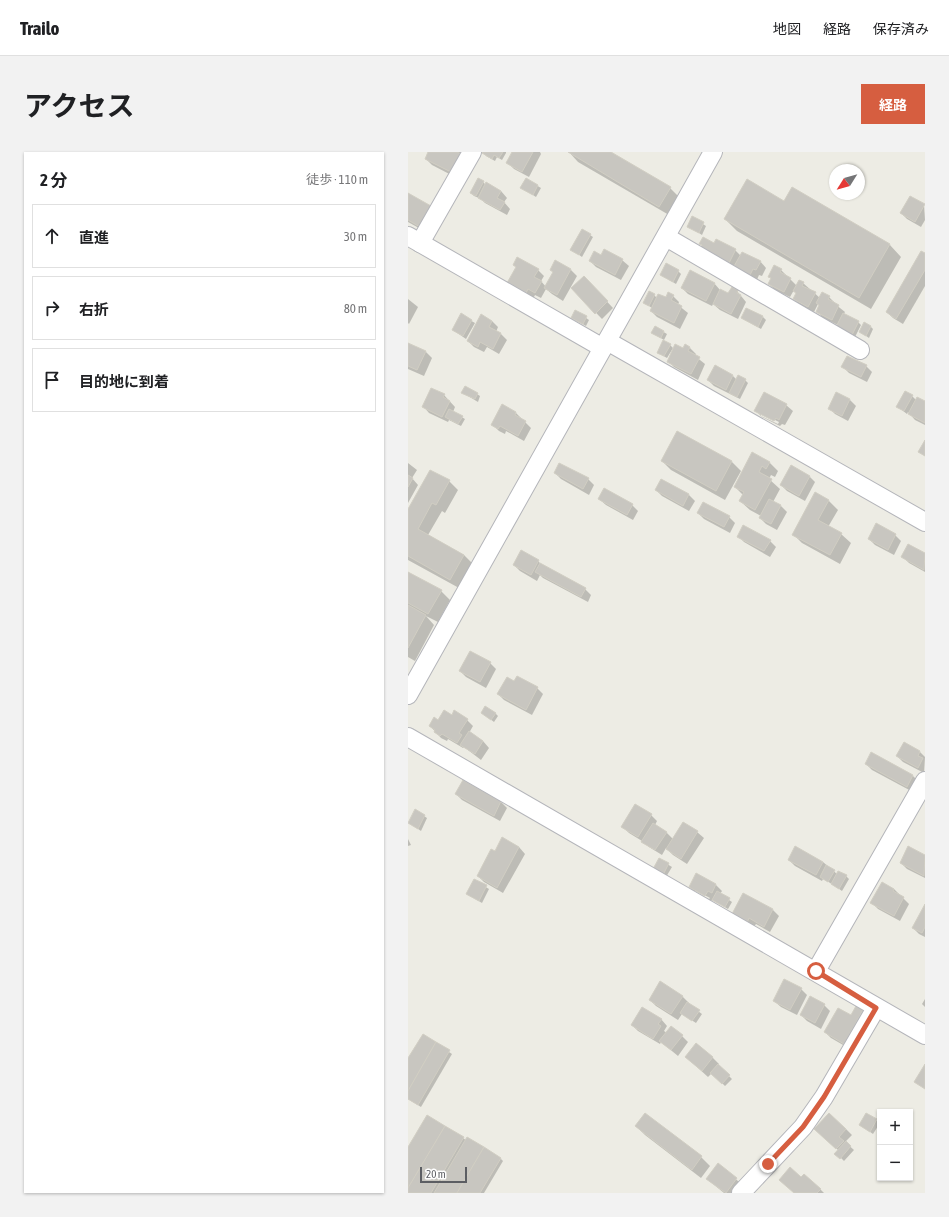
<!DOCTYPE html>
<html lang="ja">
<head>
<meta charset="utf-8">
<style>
	:root { --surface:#fff; --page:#f2f2f2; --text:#202124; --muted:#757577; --line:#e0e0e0; --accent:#d65e40 }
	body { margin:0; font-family:"Asap Condensed","Noto Sans JP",sans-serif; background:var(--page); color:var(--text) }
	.controls { position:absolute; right:12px; bottom:12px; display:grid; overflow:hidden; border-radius:0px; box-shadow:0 1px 3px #0004 }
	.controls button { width:36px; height:36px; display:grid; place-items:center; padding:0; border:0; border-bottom:1px solid var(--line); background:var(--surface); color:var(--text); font:20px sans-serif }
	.compass { position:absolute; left:421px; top:12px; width:36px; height:36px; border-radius:50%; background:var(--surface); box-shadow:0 1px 3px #0004; rotate:233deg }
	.scale { position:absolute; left:12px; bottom:10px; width:47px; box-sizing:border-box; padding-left:4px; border:2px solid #5c5e63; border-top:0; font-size:11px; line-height:14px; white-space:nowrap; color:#5c5e63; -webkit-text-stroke:3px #fff; paint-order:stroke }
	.stop { position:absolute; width:12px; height:12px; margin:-9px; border:3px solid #d65e40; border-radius:50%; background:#fff }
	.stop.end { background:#d65e40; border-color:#fff; box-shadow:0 1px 4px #0008 }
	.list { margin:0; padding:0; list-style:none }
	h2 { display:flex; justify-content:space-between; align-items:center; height:52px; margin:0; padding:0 16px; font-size:17px }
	h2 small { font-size:13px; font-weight:400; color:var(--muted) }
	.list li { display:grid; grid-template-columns:26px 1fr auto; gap:12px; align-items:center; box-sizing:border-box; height:64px; margin:0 8px 8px; padding:0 8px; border:1px solid var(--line); border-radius:0px }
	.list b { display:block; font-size:15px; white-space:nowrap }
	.list em { font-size:13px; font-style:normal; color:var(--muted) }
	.icon { flex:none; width:22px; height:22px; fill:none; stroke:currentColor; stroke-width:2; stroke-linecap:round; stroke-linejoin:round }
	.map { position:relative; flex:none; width:517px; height:1041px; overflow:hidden; border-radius:0px }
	header { display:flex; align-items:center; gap:24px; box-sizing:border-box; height:56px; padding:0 20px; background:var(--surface); border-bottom:1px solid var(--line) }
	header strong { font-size:19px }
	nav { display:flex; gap:22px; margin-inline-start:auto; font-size:14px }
	.intro { display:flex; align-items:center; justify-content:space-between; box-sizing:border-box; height:96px; padding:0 24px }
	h1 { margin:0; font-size:28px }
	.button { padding:10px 18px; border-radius:0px; background:var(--accent); color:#fff; font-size:14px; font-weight:700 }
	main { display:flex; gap:24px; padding:0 24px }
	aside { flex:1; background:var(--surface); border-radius:0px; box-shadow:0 1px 3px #0004 }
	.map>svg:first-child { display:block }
	.shadow { fill:#0003; fill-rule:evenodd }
	.building { fill:#c8c6c0; stroke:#d1cec3 }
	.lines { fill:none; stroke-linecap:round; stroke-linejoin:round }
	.minor-casing { stroke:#b4b5ba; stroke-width:20 }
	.minor { stroke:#fff; stroke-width:18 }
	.route { stroke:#d65e40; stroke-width:5 }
</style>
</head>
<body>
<header>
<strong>Trailo</strong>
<nav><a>地図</a><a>経路</a><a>保存済み</a></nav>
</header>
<div class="intro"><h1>アクセス</h1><a class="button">経路</a></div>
<main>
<aside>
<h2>2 分<small>徒歩 · 110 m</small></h2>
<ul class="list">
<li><svg class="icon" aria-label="ahead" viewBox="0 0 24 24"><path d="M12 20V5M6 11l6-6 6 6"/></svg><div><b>直進</b></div><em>30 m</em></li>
<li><svg class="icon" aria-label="right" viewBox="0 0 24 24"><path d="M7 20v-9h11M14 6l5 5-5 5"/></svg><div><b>右折</b></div><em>80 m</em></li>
<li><svg class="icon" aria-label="arrive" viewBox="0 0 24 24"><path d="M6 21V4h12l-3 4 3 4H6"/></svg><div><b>目的地に到着</b></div></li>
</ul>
</aside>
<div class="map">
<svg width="517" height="1041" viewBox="0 0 517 1041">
	<rect width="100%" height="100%" fill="#edece4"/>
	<!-- shadow -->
	<g class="shadow">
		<path d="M21,0h33l-5,26 -25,-13 -6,-6z"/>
		<path d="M76,0h22v1l-4,7 -5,-3 -2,4 -9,-5z"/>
		<path d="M105,0h27l1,2 -12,23 -15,-8 -6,-6z"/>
		<path d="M161,0h40l61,36 9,9 -10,18 -91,-53z"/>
		<path d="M118,27l15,9 -5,9 -14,-9z"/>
		<path d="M75,30l3,3 15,6 6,7 -3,4 6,7 -3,6 -22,-12 -6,-6v1l-5,-2 -3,-3z"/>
		<path d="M384,37l98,56 11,12 -30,52 -134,-78 -12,-12 59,-17z"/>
		<path d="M0,42l18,38 -18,-10z"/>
		<path d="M516,53l1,15 -4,7 -14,-8 -6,-6z"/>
		<path d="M285,66l13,8 -4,9 -14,-9z"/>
		<path d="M182,83l3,2 -11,20 -10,-7z"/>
		<path d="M307,93l20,5 6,6 19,5 6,7 -4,8 -3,-1 -3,7 -22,-12z"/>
		<path d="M517,102v32l-22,38 -10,-6 -6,-6z"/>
		<path d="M193,104l21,4 7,6 -8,14 -25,-13 -6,-6z"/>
		<path d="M147,110l16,8 6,6 -14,25 -11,-7 -6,-5 -5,9 -6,-3 -2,4 -18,-10 23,-19 6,6 -3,5 5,6 8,-14z"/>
		<path d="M373,118l16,16 2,-5 4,2 17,15 9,-1 6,6v1l10,8 -2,3 15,7 3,3 -6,12 -17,-12 -15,-7 -6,-7 3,-5 -2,-2 -4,8 -14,-7 -6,-6 3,-6 -3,-3 -4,7 -15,-7 -6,-6z"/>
		<path d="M270,119l3,3 -5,10 -15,-9z"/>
		<path d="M176,125l29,31 -11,11 -30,-31z"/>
		<path d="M306,131l6,7 9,5 8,-4 9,11 -8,17 -18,-9 -7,-6 -1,2 -24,-12 -6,-6z"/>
		<path d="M246,143l3,3 9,1 7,-3 6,6 -1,3 10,8 -8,16 -23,-12 -6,-6 1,-3 -8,-5z"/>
		<path d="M0,147l10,8 -9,17 -1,-1z"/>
		<path d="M339,157l16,8 3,3 -5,9 -19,-11z"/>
		<path d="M168,159l13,9 -3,6 -14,-8z"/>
		<path d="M53,163l14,8 -9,16 -13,-9z"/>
		<path d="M84,169l6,6 -2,5 5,2 6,6 -8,14 -12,-7 -3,5 -10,-5 -6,-6z"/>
		<path d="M462,174l3,3 -4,9 -9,-6z"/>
		<path d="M247,175l12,7 -3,6 -12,-7z"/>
		<path d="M0,192l18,8 6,6 -8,18 -16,-7z"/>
		<path d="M262,193l3,3 -6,10 -9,-5z"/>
		<path d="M282,196l6,6 -1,2 10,8 -7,16 -24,-13 -6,-6 15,-12z"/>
		<path d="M458,214l6,6 -5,10 -18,-9 -6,-6z"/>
		<path d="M307,215l18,9 4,4h8l3,3 -8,16 -26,-13 -6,-6z"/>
		<path d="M55,241l14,1 3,2 -2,6z"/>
		<path d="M429,241l13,7 6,6 -8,15 -13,-7 -6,-6z"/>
		<path d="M36,243l11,12 -2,5 12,7 -4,7 -12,-6 -1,2 -19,-9 -6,-7z"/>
		<path d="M504,244l4,4 9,2v23l-10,-5 -7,-8 -1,2 -9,-7z"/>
		<path d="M378,253l7,6 -8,14 -3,-1 -2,2 -18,-9 -6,-6zM353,261l18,9 -1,2 -17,-8z"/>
		<path d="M108,261l15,15 -7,13 -18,-10 -1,3 -6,-3 -7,-7z"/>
		<path d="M270,280l54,30 9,9 -16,29 -54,-30 -9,-9z"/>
		<path d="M345,302l16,8 9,9 -3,6 -4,-2 -2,4 11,10 -7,13 8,4 6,6 -10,18 -11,-6 -6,-6 1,-2 -11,-6 -10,-9 3,-6 -8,-8z"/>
		<path d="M0,311l9,7 -5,8 6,7 -10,18z"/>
		<path d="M147,321l33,6 6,6 -5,10 -28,-16z"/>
		<path d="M401,324l6,6 -10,19 -18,-10 -6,-6z"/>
		<path d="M254,328l27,15 6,6 -6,10 -27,-15 -6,-6z"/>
		<path d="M41,329l9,9 -13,23 -3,-2 -14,24 36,20 9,9 -14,24 -51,-28v-49z"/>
		<path d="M407,342l14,7 9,9 -10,17 13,7 10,9 -11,21 -38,-21 -9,-9z"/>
		<path d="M191,347l33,6 6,6 -5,9 -27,-15z"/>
		<path d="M290,361l31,4 6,6 -5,10 -26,-14z"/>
		<path d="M487,383l6,6 -7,14 -19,-10 -6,-6z"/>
		<path d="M330,384l32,5 6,6 -6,10 -26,-15z"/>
		<path d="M501,393l16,9v18l-16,-9 -6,-6z"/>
		<path d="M130,409l5,5 42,23 6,6 -3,7 -45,-24 -3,-3 -3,6 -17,-10 -6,-6z"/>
		<path d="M0,421l33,18 9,9 -12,22 -12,-6 8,9 -19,36 -7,-4z"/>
		<path d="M82,511l6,6 -10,19 -20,-11 -6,-6z"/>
		<path d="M129,536l6,6 -11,21 -28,-15 -6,-6z"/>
		<path d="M74,561h13l3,3 -4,6z"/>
		<path d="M59,568l6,6 -4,7 14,8 6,7 -8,12 -17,-13 -1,1 -15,-9 -1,2 -6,-3 -11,-12 8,-5z"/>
		<path d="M496,591l16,9 5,5 -1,16 -21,-11 -6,-6z"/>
		<path d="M464,601l41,23 6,6 -6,10 -41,-22 -6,-6z"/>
		<path d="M55,629l38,21 6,6 -7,13 -38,-21 -6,-6z"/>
		<path d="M243,663l6,6 -2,4 11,7 7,7 10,-16 14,9 7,6 -17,26 -14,-9 -7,-7 -4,7 -13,-8 -7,-6 -13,-8 -6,-6z"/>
		<path d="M16,664l3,2 -6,13 -12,-8z"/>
		<path d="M0,687l3,6 -3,1z"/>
		<path d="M95,687l16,8 6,7 -22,39 -19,-11 -6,-6 17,-23z"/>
		<path d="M501,696l16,8v22l-18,-9 -6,-6z"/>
		<path d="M251,707l13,8 -6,10 -9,-6z"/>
		<path d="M381,708l34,2 14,12 9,2 3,3 -7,12 -10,-7 -9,-5 -1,2 -27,-15z"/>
		<path d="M289,723l19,10 6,6 -2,3 12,8 -4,7 -12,-7 -3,-3 -2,2 -15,-8 -6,-6zM287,738l15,8 -1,1 -14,-7z"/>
		<path d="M66,728l15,9 -7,14 -15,-9z"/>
		<path d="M474,731l12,6 15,15 -9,17 -22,-12 -6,-6z"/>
		<path d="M336,742l29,16 6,6 -9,16 -14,-8 -3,4 -14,-8z"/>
		<path d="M517,754v31l-6,-3 -6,-6z"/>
		<path d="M393,837l6,6 -10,20 -16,-8 -7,-6z"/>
		<path d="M274,844l7,7 -1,1 14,10 -6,9 -14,-9 -4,6 -22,-14 -6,-6z"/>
		<path d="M517,847v8l-3,-3z"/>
		<path d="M416,853l6,6 -9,18 -14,-8 -6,-6z"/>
		<path d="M449,856l6,3 6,6 -19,32 -19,-11 -6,-6 27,-16z"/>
		<path d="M253,867l6,7 -3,5 3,2 15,3 6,6 -10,14 -17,-14 -1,2 -22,-13 -6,-6z"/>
		<path d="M15,883l29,19 -31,53 -13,-8v-39z"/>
		<path d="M289,892l16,14 6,6 -1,1 14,14 -7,7 -13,-13 -4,4 -22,-20z"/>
		<path d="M458,962l14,9 -7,11 -13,-9z"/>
		<path d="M228,974l65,31 9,9 -9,12 -56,-43z"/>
		<path d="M438,977l6,6 -7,7 9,8 -10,11 -8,-8 2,-3 -17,-15z"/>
		<path d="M55,986l4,3 34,18 2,2 -19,32h-76v-44z"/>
		<path d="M310,1013l25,20 -6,8h-13l-17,-14z"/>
		<path d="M393,1026l19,11 4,4h-29z"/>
	</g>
	<!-- building -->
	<g class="building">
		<path d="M20,0h29l4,2 -10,18 -26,-13z"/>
		<path d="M75,0h20l-4,6 -5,-3 -2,4 -10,-6z"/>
		<path d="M104,0h21l-11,20 -16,-9z"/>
		<path d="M160,0h43l60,35 -12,20z"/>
		<path d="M70,26l6,3 -8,15 -6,-3z"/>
		<path d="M118,26l12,7 -5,10 -13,-7z"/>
		<path d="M339,27l37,22 8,-14 98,57 -31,54 -135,-79z"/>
		<path d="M78,30l15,9 -4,7 8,4 -5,8 -22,-12z"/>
		<path d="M0,41l23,13 -11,21 -12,-7z"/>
		<path d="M502,44l15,8 -10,18 -15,-9z"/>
		<path d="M284,64l12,6 -5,11 -12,-6z"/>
		<path d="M174,77l9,5 -12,21 -9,-5z"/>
		<path d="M295,85l11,6 2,-4 20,10 -8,16 -28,-15 2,-5 -3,-1z"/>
		<path d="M196,97l19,10 -8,16 -26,-14 5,-10 7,4z"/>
		<path d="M513,99l4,2v17l-29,49 -10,-7z"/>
		<path d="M334,100l19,9 -5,9 -3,-1 -4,8 -16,-9z"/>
		<path d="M109,105l22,12 -5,8 8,4 -7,12 -7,-4 -2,4 -19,-10 9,-16 -3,-2z"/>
		<path d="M147,108l16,9 -14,26 -13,-7 9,-16 -3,-2z"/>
		<path d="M258,111l13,7 -6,12 -13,-7z"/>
		<path d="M366,113l8,4 -2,3 11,6 -7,14 -16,-8 3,-6 -3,-1z"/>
		<path d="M282,118l25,13 -9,18 -25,-13z"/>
		<path d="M176,124l24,25 -13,13 -24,-26z"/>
		<path d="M391,128l5,2 -2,4 14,6 -8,15 -15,-8 3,-6 -3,-2z"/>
		<path d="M324,135l6,3 -1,3 4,2 -10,19 -18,-10 7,-15 8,4z"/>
		<path d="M241,139l6,3 -6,12 -6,-3z"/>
		<path d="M260,140l6,3 -3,5 11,6 -8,17 -24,-12 8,-17 8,3z"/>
		<path d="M414,140l8,4 -2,3 11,6 -7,15 -16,-8 3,-7 -3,-2z"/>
		<path d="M338,156l17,8 -5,11 -17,-9z"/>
		<path d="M167,158l12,6 -4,8 -12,-6z"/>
		<path d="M53,161l11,7 -9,16 -11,-6z"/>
		<path d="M435,161l16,8 -7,14 -16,-8z"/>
		<path d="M73,162l11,7 -3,6 12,6 -8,16 -13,-7 -2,5 -11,-6z"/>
		<path d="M456,170l7,4 -5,10 -7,-4z"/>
		<path d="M247,174l9,5 -3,7 -10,-5z"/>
		<path d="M255,188l8,4 -7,12 -7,-3z"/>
		<path d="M0,191l18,8 -9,19 -9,-4z"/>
		<path d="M267,192l8,4 2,-4 5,3 -2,4 12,6 -9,17 -24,-12z"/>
		<path d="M439,204l20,9 -6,12 -20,-10z"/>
		<path d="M307,213l18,10 -7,15 -19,-10z"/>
		<path d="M330,223l8,4 -9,18 -8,-4z"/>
		<path d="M57,234l13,7 -3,6 -14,-6z"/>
		<path d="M23,236l14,6 -2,3 7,4 -8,16 -20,-10z"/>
		<path d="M497,239l8,4 -9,16 -8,-4z"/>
		<path d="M356,240l23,12 -8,16 -3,-2 -2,3 -20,-10z"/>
		<path d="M428,240l14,7 -8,17 -14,-7z"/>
		<path d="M509,245l8,4v22l-17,-9z"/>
		<path d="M94,252l14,8 -1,3 11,6 -8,15 -18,-10 -2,3 -7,-4z"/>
		<path d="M41,257l14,7 -5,8 -13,-7z"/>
		<path d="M269,279l55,30 -16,30 -55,-30z"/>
		<path d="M517,288v16l-7,-4z"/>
		<path d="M344,300l18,10 -4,7 -4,-3 -3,6 13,7 -17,31 -16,-9 5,-9 -10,-5z"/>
		<path d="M151,311l30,15 -6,11 -29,-16z"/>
		<path d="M383,313l19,11 -11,20 -19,-11z"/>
		<path d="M22,318l20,10 -14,25 -4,-2 -14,26 46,26 -14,25 -42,-24v-47z"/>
		<path d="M0,323l5,3 -5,9z"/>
		<path d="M253,327l28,15 -6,12 -28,-16z"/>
		<path d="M196,336l29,16 -6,11 -29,-16z"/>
		<path d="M407,340l14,8 -11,20 24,13 -12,22 -38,-20z"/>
		<path d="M361,347l12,6 -10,19 -12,-6z"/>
		<path d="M295,350l27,14 -6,11 -27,-14z"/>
		<path d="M468,371l20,11 -8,16 -20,-11z"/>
		<path d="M335,373l28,15 -7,11 -27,-14z"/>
		<path d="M500,392l17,9 -1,17 -23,-13z"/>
		<path d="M113,398l18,10 -8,15 -18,-10z"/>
		<path d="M132,411l46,25 -5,9 -46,-25z"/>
		<path d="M0,420l34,18 -14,24 -20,-11z"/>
		<path d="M0,453l18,10 -18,33z"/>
		<path d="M62,499l21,11 -11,20 -21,-11z"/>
		<path d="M109,524l21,11 -12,23 -29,-16 10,-17 7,4z"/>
		<path d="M77,554l11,7 -5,7 -10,-7z"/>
		<path d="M36,558l8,5 2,-5 14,9 -9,14 3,2 -5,8 -15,-9 -2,2 -6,-4 1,-2 -6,-4 5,-9 4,3z"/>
		<path d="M61,579l14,10 -8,13 -15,-9z"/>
		<path d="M496,590l16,9 -2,5 5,2 -5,10 -22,-12z"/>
		<path d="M463,600l42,23 -6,12 -42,-23z"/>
		<path d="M55,628l38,21 -7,15 -39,-22z"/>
		<path d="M227,652l17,10 -14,23 -17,-10z"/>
		<path d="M7,657l10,6 -7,14 -10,-6z"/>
		<path d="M275,670l15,9 -17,28 -15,-10z"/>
		<path d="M245,671l14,9 -12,18 -14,-8z"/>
		<path d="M94,685l17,10 -22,41 -20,-12 14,-27 4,2z"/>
		<path d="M387,694l28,16 -7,13 -28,-15z"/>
		<path d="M500,694l17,9 -1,21 -24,-13z"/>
		<path d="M251,706l10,5 -6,12 -10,-6z"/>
		<path d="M418,713l9,5 -7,12 -8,-5z"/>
		<path d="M430,719l9,4 -8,14 -8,-5z"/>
		<path d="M288,721l20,11 -4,9 -4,-2 -3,5 -16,-9z"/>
		<path d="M66,727l13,6 -8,16 -13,-7z"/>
		<path d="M474,730l12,7 -1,2 11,6 -10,19 -24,-13z"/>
		<path d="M309,739l13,7 -5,9 -13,-7z"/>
		<path d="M335,741l30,16 -9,18 -15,-9 -2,5 -15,-9z"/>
		<path d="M517,752v23l-3,6 -10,-5z"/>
		<path d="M376,827l18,9 -12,22 -17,-9z"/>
		<path d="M252,829l23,15 -12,18 -22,-14z"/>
		<path d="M402,844l15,8 -10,19 -15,-8z"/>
		<path d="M279,850l13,8 -8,11 -12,-8z"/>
		<path d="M448,854l7,4 -19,34 -20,-12 14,-24 13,7z"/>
		<path d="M234,855l20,12 -4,5 3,2 -8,13 -22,-14z"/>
		<path d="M263,874l12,9 -12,15 -12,-9z"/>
		<path d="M15,882l13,8 -28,49v-33z"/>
		<path d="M28,890l14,8 -32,55 -10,-6v-8z"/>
		<path d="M288,891l17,14 -11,14 -17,-14z"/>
		<path d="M310,912l12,11 -8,9 -12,-11z"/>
		<path d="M517,912v25l-11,-7z"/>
		<path d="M237,961l57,43 -10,14 -57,-44z"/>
		<path d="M421,961l17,16 -7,8 5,4 -8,8 -22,-20z"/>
		<path d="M458,961l11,6 -7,13 -11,-7z"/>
		<path d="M19,963l18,11 -37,62v-41z"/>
		<path d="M37,974l19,11 -33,56h-23v-5z"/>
		<path d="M59,985l17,10 -27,46h-23z"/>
		<path d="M438,989l5,5 -11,13 -6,-5z"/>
		<path d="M76,995l17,11 -21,35h-23z"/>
		<path d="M310,1011l19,15 -11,15 -20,-14z"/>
		<path d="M382,1015l11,10 3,-3 17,15 -4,4h-23l-15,-13z"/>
	</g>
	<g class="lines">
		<!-- minor casing -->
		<g class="minor-casing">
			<g id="minor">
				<path d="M0,84l195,112"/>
				<path d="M258,85l194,113"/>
				<path d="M12,91l52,-91"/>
				<path d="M199,189l318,181"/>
				<path d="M0,543l305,-543"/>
				<path d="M0,585l517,298"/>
				<path d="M408,819l109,-190"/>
				<path d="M333,1041l62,-66 21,-30 52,-89"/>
			</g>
		</g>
		<!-- minor -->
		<use href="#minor" class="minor"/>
	</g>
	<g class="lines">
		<!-- route -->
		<path class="route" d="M360,1012l35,-37 21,-30 52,-89 -60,-37"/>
	</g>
</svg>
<div class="controls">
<button>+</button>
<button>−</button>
</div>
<svg class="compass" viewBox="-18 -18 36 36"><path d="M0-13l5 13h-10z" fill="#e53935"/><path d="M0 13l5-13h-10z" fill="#757577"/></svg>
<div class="scale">20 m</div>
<div class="stop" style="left:408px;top:819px"></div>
<div class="stop end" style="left:360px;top:1012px"></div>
</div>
</main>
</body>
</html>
